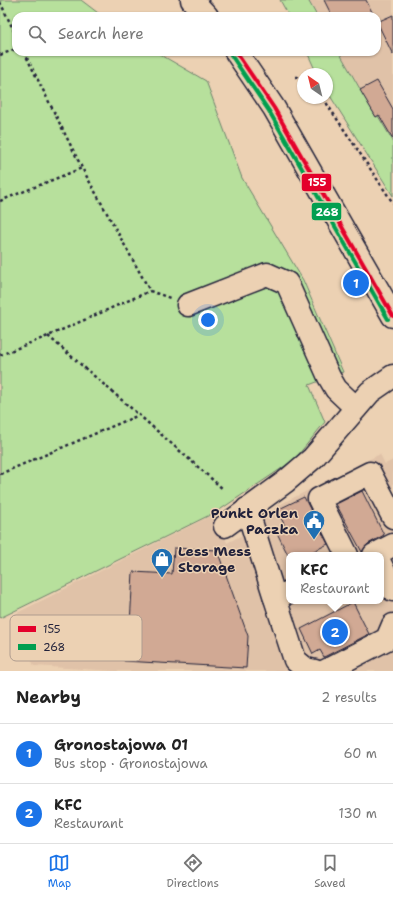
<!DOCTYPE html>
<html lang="en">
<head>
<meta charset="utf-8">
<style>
	:root { --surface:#fff; --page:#f2f2f2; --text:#222; --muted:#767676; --line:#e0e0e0; --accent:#1a73e8 }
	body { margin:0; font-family:"Shantell Sans",sans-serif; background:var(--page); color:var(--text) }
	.compass { position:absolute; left:297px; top:68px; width:36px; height:36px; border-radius:50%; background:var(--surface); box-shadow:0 1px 3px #0004; rotate:325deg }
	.you { position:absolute; left:208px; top:320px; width:14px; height:14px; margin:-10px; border:3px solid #fff; border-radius:50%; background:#1a73e8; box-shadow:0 0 0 6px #1a73e833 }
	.badge { display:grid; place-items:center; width:26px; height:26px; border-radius:50%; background:var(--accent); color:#fff; font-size:13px; font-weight:700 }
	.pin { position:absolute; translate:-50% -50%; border:2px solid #fff; box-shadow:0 1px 4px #0006 }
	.popup { position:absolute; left:286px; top:552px; width:98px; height:52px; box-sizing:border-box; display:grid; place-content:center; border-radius:8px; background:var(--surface); filter:drop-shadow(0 1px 3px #0005); font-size:13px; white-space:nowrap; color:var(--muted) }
	.popup b { font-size:15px; color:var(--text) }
	.popup::after { content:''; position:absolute; left:50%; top:100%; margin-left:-8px; border:8px solid transparent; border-top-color:var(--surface) }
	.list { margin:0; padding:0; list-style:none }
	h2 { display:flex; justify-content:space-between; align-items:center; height:52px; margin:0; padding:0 16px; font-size:17px }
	h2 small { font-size:13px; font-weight:400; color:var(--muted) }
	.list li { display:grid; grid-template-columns:26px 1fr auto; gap:12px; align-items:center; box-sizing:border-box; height:60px; padding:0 16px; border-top:1px solid var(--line) }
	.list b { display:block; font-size:15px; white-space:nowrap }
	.list p { margin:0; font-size:13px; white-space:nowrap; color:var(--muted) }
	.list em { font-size:13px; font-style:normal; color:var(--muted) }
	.icon { flex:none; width:22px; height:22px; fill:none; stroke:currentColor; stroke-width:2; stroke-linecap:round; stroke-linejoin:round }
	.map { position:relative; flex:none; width:393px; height:671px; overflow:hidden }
	.search { position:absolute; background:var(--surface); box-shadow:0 1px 3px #0004; left:12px; right:12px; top:12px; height:44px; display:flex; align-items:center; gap:10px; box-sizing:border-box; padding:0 14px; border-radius:12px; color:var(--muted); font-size:15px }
	.sheet { height:172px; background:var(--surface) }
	nav { display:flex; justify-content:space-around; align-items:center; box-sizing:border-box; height:56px; border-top:1px solid var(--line); background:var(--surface); font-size:11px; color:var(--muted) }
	nav a { display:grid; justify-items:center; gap:2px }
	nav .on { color:var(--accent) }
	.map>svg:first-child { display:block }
	.built { fill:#e0c2a8; fill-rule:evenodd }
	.green { fill:#b7e09c; stroke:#6c816c }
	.building { fill:#d1a994; stroke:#22223b }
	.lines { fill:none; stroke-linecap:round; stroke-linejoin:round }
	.minor-casing { stroke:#22223b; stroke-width:25 }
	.path { stroke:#22223b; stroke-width:2.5; stroke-dasharray:3 3; stroke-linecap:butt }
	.minor { stroke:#ecd1b3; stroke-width:22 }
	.bus-1-casing { stroke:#ecd1b3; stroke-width:7 }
	.bus-2-casing { stroke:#ecd1b3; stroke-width:7 }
	.bus-1 { stroke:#e4002b; stroke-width:4 }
	.bus-2 { stroke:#029f50; stroke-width:4 }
	.labels { text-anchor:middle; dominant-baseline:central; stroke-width:3; stroke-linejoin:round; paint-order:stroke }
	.poi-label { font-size:14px; font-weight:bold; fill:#22223b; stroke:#ecd1b3; text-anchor:end }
	.key { fill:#ecd1b3; stroke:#af9c8f; stroke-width:1 }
	.key-label { font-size:11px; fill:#22223b }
	.line-badge { stroke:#ecd1b3; stroke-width:1.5 }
	.badge-label { font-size:11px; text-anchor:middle; font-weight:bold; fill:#fff }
</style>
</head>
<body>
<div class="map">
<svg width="393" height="671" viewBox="0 0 393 671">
	<rect width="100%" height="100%" fill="#ecd1b3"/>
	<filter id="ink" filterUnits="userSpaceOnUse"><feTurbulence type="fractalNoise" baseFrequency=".025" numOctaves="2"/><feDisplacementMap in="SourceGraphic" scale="8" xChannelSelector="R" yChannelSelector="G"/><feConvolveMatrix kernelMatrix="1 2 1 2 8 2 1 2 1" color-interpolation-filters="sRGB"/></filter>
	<g filter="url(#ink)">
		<!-- built -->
		<g class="built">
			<path d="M308,0h85v141l-15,-25 -2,1 -37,-65h38v-36h-60z"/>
			<path d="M380,454l5,10 8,-4v211h-279l-80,-5 -21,-51 203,-102 11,30 29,-15 21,-22zM289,555h92v46h-92z"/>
		</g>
		<!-- green -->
		<g class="green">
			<path d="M0,0h81l21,16h-86v36h140l50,29 36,97 61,102 40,92 -34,13 16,37 -31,38 -76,51 -218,107z"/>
			<path d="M280,0h28l9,16h-28z"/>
			<path d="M307,52h32l37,65 2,-1 15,25v55l-66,-105v-17h-10z"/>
		</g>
		<!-- building -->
		<g class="building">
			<path d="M324,0h42l8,16h-42z"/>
			<path d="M393,15v40l-16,-33z"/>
			<path d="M377,81l16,28v30l-14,-24 -3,2 -16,-27z"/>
			<path d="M362,491l22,44 -16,9 -6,8 -26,-48z"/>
			<path d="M304,497l24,47 -22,11h-18l-11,-22 9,-5 -9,-18z"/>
			<path d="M174,548l43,2 31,86 -2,32 -122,-7 2,-37h4l3,-52 39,2z"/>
			<path d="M353,602l16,32 -45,23 -4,-7 -7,4 -12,-25z"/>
		</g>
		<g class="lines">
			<!-- minor casing -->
			<g class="minor-casing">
				<g id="minor">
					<path d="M192,0l15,16"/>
					<path d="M236,52l38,56 119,208"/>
					<path d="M188,305l79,-31 20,9 42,94 7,12 20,19"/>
					<path d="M247,509l28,89 14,-6"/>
					<path d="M225,526l60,-44 28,-24 57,-66 23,-16"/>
					<path d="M347,555l-28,-56 51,-26 23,44"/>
					<path d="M374,555l19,-10"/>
					<path d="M381,565l12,25"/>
					<path d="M275,598l20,62 11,9 9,2"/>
					<path d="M325,671l62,-32 6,-14"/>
				</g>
			</g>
			<!-- path -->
			<g class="path">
				<path d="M0,2l16,33"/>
				<path d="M24,52l58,116 68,123 20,7"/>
				<path d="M0,55l16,-6"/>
				<path d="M295,77h8"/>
				<path d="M323,98l70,105"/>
				<path d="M0,201l82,-33"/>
				<path d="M48,336l91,79"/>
				<path d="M0,355l48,-19 102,-45"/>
				<path d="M0,474l139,-59 84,74"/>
			</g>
			<!-- minor -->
			<use href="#minor" class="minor"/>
			<!-- bus-1 casing -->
			<g class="bus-1-casing">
				<path id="bus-1" d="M236,52l38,56 119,208"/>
			</g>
			<!-- bus-2 casing -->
			<g class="bus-2-casing">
				<path id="bus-2" d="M231,55l38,56 119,208"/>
			</g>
			<!-- bus-1 -->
			<use href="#bus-1" class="bus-1"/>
			<!-- bus-2 -->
			<use href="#bus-2" class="bus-2"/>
		</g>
	</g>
	<!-- icons -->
	<defs>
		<g id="civic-pin" transform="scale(1.15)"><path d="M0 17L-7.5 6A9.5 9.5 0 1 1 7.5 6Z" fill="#1f6fb2" stroke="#ecd1b3"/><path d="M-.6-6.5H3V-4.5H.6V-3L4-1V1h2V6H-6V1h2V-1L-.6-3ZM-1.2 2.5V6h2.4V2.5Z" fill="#fff"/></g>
		<g id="shop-pin" transform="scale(1.15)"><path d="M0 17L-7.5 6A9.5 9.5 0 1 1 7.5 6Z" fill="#1f6fb2" stroke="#ecd1b3"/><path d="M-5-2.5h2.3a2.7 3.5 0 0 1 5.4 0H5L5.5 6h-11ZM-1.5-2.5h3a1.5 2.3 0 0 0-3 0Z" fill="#fff"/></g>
	</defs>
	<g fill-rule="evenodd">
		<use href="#civic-pin" x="314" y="521"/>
		<use href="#shop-pin" x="162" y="559"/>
	</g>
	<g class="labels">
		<!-- poi labels -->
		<g class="poi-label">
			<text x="298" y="513">Punkt Orlen<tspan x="298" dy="16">Paczka</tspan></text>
			<text x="178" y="551" text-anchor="start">Less Mess<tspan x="178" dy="16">Storage</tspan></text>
		</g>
	</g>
	<!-- legend -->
	<rect x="10" y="615" width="132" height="46" rx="6" class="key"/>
	<rect x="18" y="626" width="18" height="6" fill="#e4002b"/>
	<rect x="18" y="644" width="18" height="6" fill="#029f50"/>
	<g class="key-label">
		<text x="43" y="633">155</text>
		<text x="43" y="651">268</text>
	</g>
	<g class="line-badge">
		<rect x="301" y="173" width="31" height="19" rx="4" fill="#e4002b"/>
		<rect x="311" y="202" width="31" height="19" rx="4" fill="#029f50"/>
	</g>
	<g class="badge-label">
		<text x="317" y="186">155</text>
		<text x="327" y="216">268</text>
	</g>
</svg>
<svg class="compass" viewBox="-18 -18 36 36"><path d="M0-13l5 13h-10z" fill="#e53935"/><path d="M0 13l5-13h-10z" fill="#767676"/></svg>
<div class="you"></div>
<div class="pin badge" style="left:356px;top:283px">1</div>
<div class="pin badge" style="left:335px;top:632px">2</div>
<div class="popup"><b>KFC</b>Restaurant</div>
<div class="search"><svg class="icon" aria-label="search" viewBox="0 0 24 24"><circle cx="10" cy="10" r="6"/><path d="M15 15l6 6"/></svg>Search here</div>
</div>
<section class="sheet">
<h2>Nearby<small>2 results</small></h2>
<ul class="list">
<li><span class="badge">1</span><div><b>Gronostajowa 01</b><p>Bus stop · Gronostajowa</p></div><em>60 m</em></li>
<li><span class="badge">2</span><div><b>KFC</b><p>Restaurant</p></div><em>130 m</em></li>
</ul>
</section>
<nav>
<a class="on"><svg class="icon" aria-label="map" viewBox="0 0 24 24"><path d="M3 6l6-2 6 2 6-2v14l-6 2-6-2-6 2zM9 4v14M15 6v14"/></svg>Map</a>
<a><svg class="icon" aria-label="directions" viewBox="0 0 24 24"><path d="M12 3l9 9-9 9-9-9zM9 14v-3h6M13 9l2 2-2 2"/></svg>Directions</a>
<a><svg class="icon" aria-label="saved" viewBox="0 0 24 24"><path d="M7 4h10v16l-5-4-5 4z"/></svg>Saved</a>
</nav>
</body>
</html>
